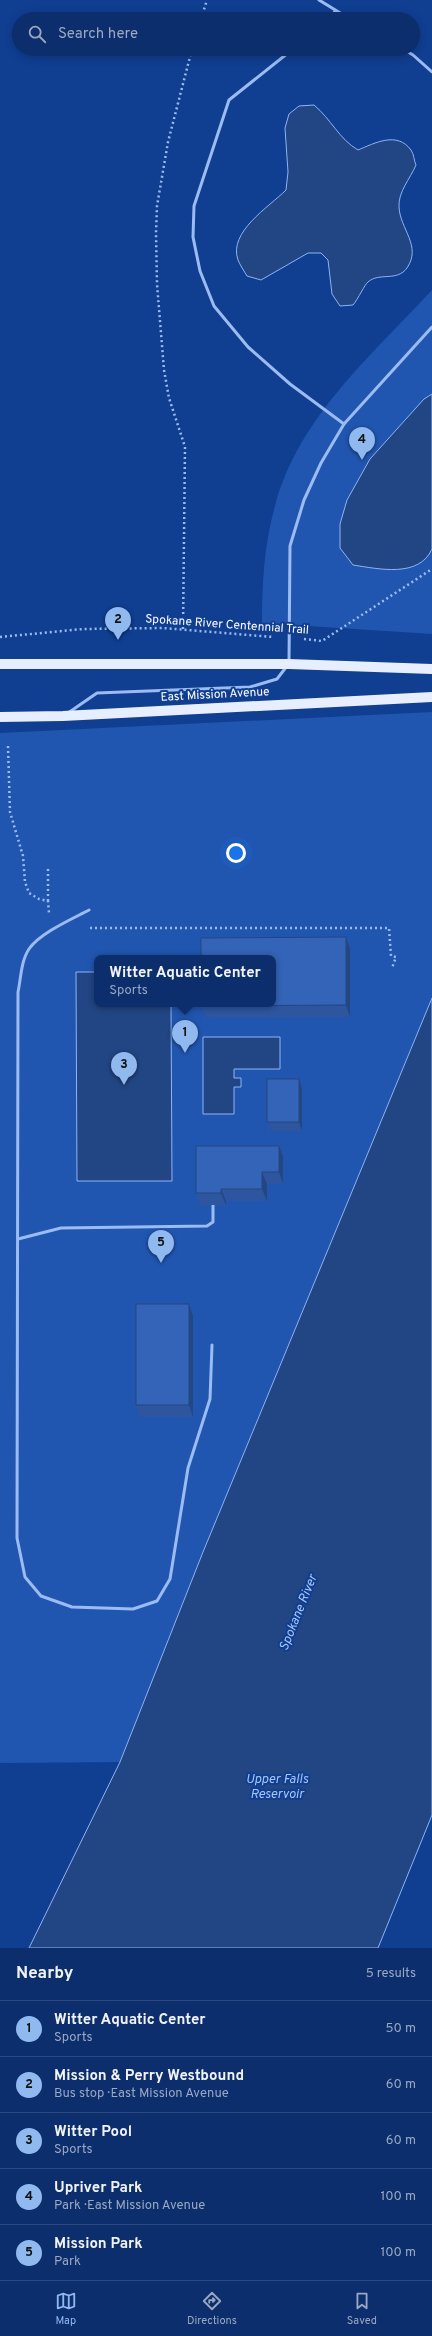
<!DOCTYPE html>
<html lang="en">
<head>
<meta charset="utf-8">
<style>
	:root { --surface:#0c2e6d; --page:#153672; --text:#f1f3f6; --muted:#9aa8c2; --line:#2c4a80; --accent:#90b9f0 }
	body { margin:0; font-family:Overpass,sans-serif; background:var(--page); color:var(--text) }
	.you { position:absolute; left:236px; top:853px; width:14px; height:14px; margin:-10px; border:3px solid #fff; border-radius:50%; background:#1a73e8; box-shadow:0 0 0 6px #1a73e833 }
	.badge { display:grid; place-items:center; width:26px; height:26px; border-radius:50%; background:var(--accent); color:#111; font-size:13px; font-weight:700 }
	.pin { position:absolute; translate:-50% -33px; filter:drop-shadow(0 1px 2px #0008) }
	.pin::after { content:''; position:absolute; top:21px; width:14px; height:12px; background:inherit; clip-path:polygon(0 0,100% 0,50% 100%) }
	.popup { position:absolute; left:94px; top:955px; width:182px; height:52px; box-sizing:border-box; display:grid; place-content:center; border-radius:8px; background:var(--surface); filter:drop-shadow(0 1px 3px #0005); font-size:13px; white-space:nowrap; color:var(--muted) }
	.popup b { font-size:15px; color:var(--text) }
	.popup::after { content:''; position:absolute; left:50%; top:100%; margin-left:-8px; border:8px solid transparent; border-top-color:var(--surface) }
	.list { margin:0; padding:0; list-style:none }
	h2 { display:flex; justify-content:space-between; align-items:center; height:52px; margin:0; padding:0 16px; font-size:17px }
	h2 small { font-size:13px; font-weight:400; color:var(--muted) }
	.list li { display:grid; grid-template-columns:26px 1fr auto; gap:12px; align-items:center; box-sizing:border-box; height:56px; padding:0 16px; border-top:1px solid var(--line) }
	.list b { display:block; font-size:15px; white-space:nowrap }
	.list p { margin:0; font-size:13px; white-space:nowrap; color:var(--muted) }
	.list em { font-size:13px; font-style:normal; color:var(--muted) }
	.icon { flex:none; width:22px; height:22px; fill:none; stroke:currentColor; stroke-width:2; stroke-linecap:round; stroke-linejoin:round }
	.map { position:relative; flex:none; width:432px; height:1948px; overflow:hidden }
	.search { position:absolute; background:var(--surface); box-shadow:0 2px 10px #0003; left:12px; right:12px; top:12px; height:44px; display:flex; align-items:center; gap:10px; box-sizing:border-box; padding:0 14px; border-radius:22px; color:var(--muted); font-size:15px }
	.sheet { height:332px; background:var(--surface) }
	nav { display:flex; justify-content:space-around; align-items:center; box-sizing:border-box; height:56px; border-top:1px solid var(--line); background:var(--surface); font-size:11px; color:var(--muted) }
	nav a { display:grid; justify-items:center; gap:2px }
	nav .on { color:var(--accent) }
	.map>svg:first-child { display:block }
	.green { fill:#2156b0; fill-rule:evenodd }
	.water { fill:#224583; stroke:#8cb5f7 }
	.lines { fill:none; stroke-linecap:round; stroke-linejoin:round }
	.path { stroke:#9bbcf3; stroke-width:2.5; stroke-dasharray:2 3; stroke-linecap:butt }
	.lane { stroke:#9bbcf3; stroke-width:3 }
	.primary { stroke:#e7eeff; stroke-width:10 }
	.wall { fill:#2d569e }
	.shaded-wall { fill:#244681 }
	.building { fill:#3464b8; stroke:#244681 }
	.labels { text-anchor:middle; dominant-baseline:central; stroke-width:4; stroke-linejoin:round; paint-order:stroke }
	.street-label { font-size:12px; fill:#fff; stroke:#103e91 }
	.water-label { font-size:13px; font-style:italic; fill:#a7c6fa; stroke:#103e91 }
</style>
</head>
<body>
<div class="map">
<svg width="432" height="1948" viewBox="0 0 432 1948">
	<rect width="100%" height="100%" fill="#103e91"/>
	<!-- green -->
	<g class="green">
		<path d="M432,290v344l-170,-11c0,-39 2,-78 13,-117 23,-88 97,-151 157,-216z"/>
		<path d="M432,712v286l-229,554 -83,210 -120,1v-1030zM97,958h176v46h-176z"/>
	</g>
	<!-- water -->
	<g class="water">
		<path d="M314,105c17,14 25,34 44,45 17,-7 39,-19 53,0 3,4 3,11 5,15 -6,14 -18,27 -17,42 1,22 23,39 8,61 -10,14 -28,4 -39,14 -3,2 -10,17 -15,23l-13,1 -8,-12 -4,-34 -7,-7h-13l-47,27 -14,-4c-3,-5 -7,-11 -9,-16 -10,-28 31,-53 48,-70l2,-18 -3,-44 4,-14 10,-8z"/>
		<path d="M432,394v155c-13,29 -53,20 -79,16l-13,-17v-24l7,-24 23,-41 54,-60z"/>
		<path d="M76,972h21v32h74l1,177h-95z"/>
		<path d="M432,998v817l-54,133h-349l91,-186 83,-210z"/>
		<path d="M203,1037h77v32h-46v9h7v9h-7v27h-31z"/>
	</g>
	<g class="lines">
		<!-- path -->
		<g class="path">
			<path d="M201,19l6,-19"/>
			<path d="M183,629l2,-182 -16,-49 -5,-28 -7,-86 -1,-51 1,-27 11,-64 24,-93"/>
			<path d="M0,637l83,-8 80,-1 110,9"/>
			<path d="M304,639l18,2 110,-72"/>
			<path d="M8,746l2,66 13,44 2,26 4,11 10,6 9,2 1,12"/>
			<path d="M48,869v32"/>
			<path d="M90,928h299l2,28 5,1 -4,11"/>
		</g>
		<!-- lane -->
		<g class="lane">
			<path d="M319,0l31,19"/>
			<path d="M330,19l5,-8"/>
			<path d="M293,49l-64,51 -35,106 -1,31 7,34 14,35 34,41 42,37 54,40"/>
			<path d="M403,49l10,6 19,17"/>
			<path d="M289,661l1,-115 14,-46 17,-37 23,-39 88,-97"/>
			<path d="M68,713l29,-20 153,-6 27,-8 10,-13"/>
			<path d="M89,910c-17,9 -49,23 -60,39 -8,12 -8,29 -11,43l-1,546 8,39 16,19 31,11 61,2 24,-8 13,-22 18,-111 22,-69 2,-54"/>
			<path d="M18,1239l43,-11 146,-2 6,-4v-17"/>
		</g>
		<!-- primary -->
		<g class="primary">
			<path d="M0,664h289l143,5"/>
			<path d="M0,717l63,-1 369,-19"/>
		</g>
	</g>
	<!-- wall -->
	<g class="wall">
		<path d="M346,937l4,12v68l-144,1 -5,-12z"/>
		<path d="M299,1079l3,9v43h-31l-4,-9z"/>
		<path d="M279,1146l4,11v27h-16v17h-41v4h-26l-4,-12z"/>
		<path d="M189,1304l4,12v101h-52l-5,-12z"/>
	</g>
	<!-- shaded-wall -->
	<g class="shaded-wall">
		<path d="M346,937l4,12v68l-4,-12z"/>
		<path d="M299,1079l3,9v43l-3,-9z"/>
		<path d="M279,1146l4,11v27l-4,-12z"/>
		<path d="M262,1172l5,12v17l-5,-12z"/>
		<path d="M221,1189l5,12v4l-5,-12z"/>
		<path d="M189,1304l4,12v101l-4,-12z"/>
	</g>
	<!-- building -->
	<g class="building">
		<path d="M346,937v68l-145,1v-2h72v-46h-72v-20z"/>
		<rect x="267" y="1079" width="32" height="43"/>
		<path d="M196,1146h83v26h-17v17h-41v4h-25z"/>
		<rect x="136" y="1304" width="53" height="101"/>
	</g>
	<g class="labels">
		<!-- street labels -->
		<g class="street-label">
			<text transform="translate(227 625) rotate(4)">Spokane River Centennial Trail</text>
			<text transform="translate(215 695) rotate(-3)">East Mission Avenue</text>
		</g>
		<!-- water labels -->
		<g class="water-label">
			<text transform="translate(299 1613) rotate(-68)">Spokane River</text>
			<text x="277" y="1780">Upper Falls<tspan x="277" dy="15">Reservoir</tspan></text>
		</g>
	</g>
</svg>
<div class="you"></div>
<div class="pin badge" style="left:185px;top:1053px">1</div>
<div class="popup"><b>Witter Aquatic Center</b>Sports</div>
<div class="pin badge" style="left:118px;top:640px">2</div>
<div class="pin badge" style="left:124px;top:1085px">3</div>
<div class="pin badge" style="left:362px;top:460px">4</div>
<div class="pin badge" style="left:161px;top:1263px">5</div>
<div class="search"><svg class="icon" aria-label="search" viewBox="0 0 24 24"><circle cx="10" cy="10" r="6"/><path d="M15 15l6 6"/></svg>Search here</div>
</div>
<section class="sheet">
<h2>Nearby<small>5 results</small></h2>
<ul class="list">
<li><span class="badge">1</span><div><b>Witter Aquatic Center</b><p>Sports</p></div><em>50 m</em></li>
<li><span class="badge">2</span><div><b>Mission &amp; Perry Westbound</b><p>Bus stop · East Mission Avenue</p></div><em>60 m</em></li>
<li><span class="badge">3</span><div><b>Witter Pool</b><p>Sports</p></div><em>60 m</em></li>
<li><span class="badge">4</span><div><b>Upriver Park</b><p>Park · East Mission Avenue</p></div><em>100 m</em></li>
<li><span class="badge">5</span><div><b>Mission Park</b><p>Park</p></div><em>100 m</em></li>
</ul>
</section>
<nav>
<a class="on"><svg class="icon" aria-label="map" viewBox="0 0 24 24"><path d="M3 6l6-2 6 2 6-2v14l-6 2-6-2-6 2zM9 4v14M15 6v14"/></svg>Map</a>
<a><svg class="icon" aria-label="directions" viewBox="0 0 24 24"><path d="M12 3l9 9-9 9-9-9zM9 14v-3h6M13 9l2 2-2 2"/></svg>Directions</a>
<a><svg class="icon" aria-label="saved" viewBox="0 0 24 24"><path d="M7 4h10v16l-5-4-5 4z"/></svg>Saved</a>
</nav>
</body>
</html>
